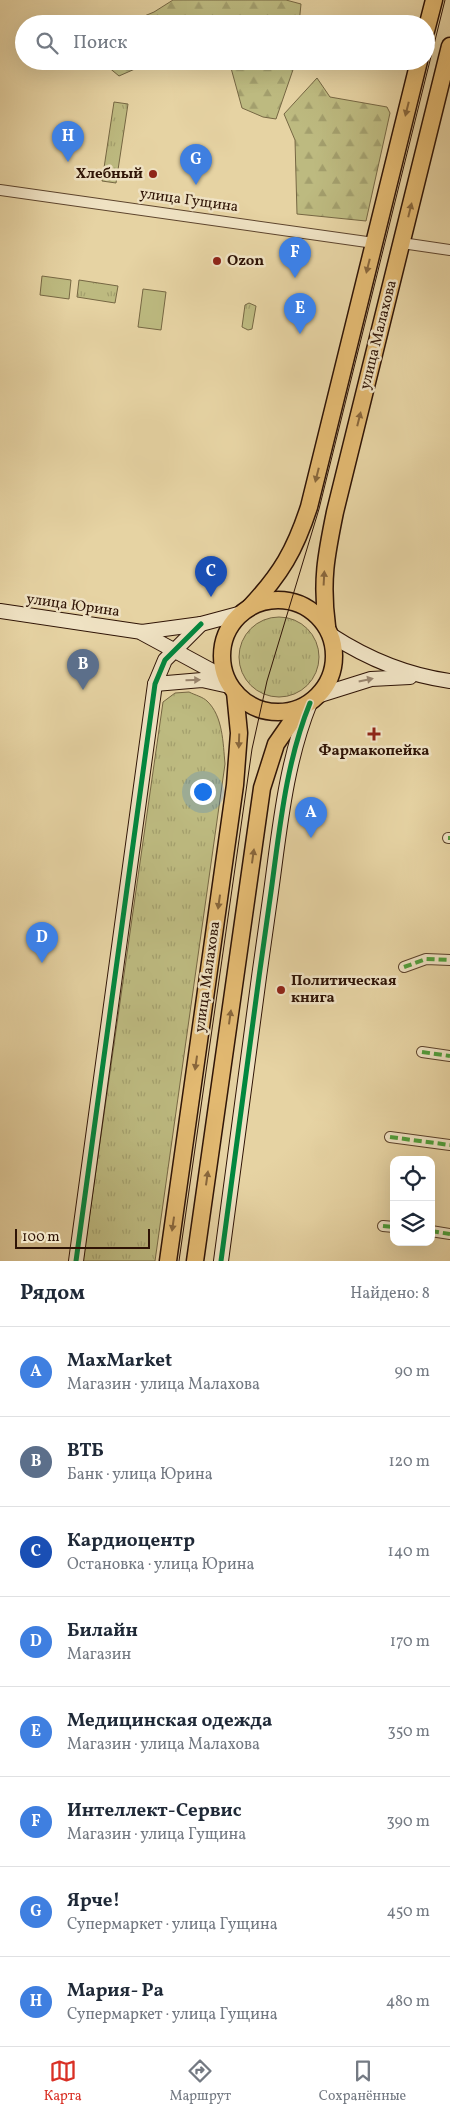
<!DOCTYPE html>
<html lang="ru">
<head>
<meta charset="utf-8">
<style>
	:root { --surface:#fff; --page:#f6f6f7; --text:#1f2937; --muted:#747a83; --line:#e0e1e3; --accent:#d93025 }
	body { margin:0; font-family:Vollkorn,serif; background:var(--page); color:var(--text) }
	.controls { position:absolute; right:15px; bottom:15px; display:grid; overflow:hidden; border-radius:10px; box-shadow:0 5px 20px #0002 }
	.controls button { width:45px; height:45px; display:grid; place-items:center; padding:0; border:0; border-bottom:1px solid var(--line); background:var(--surface); color:var(--text); font:25px sans-serif }
	.scale { position:absolute; left:15px; bottom:12px; width:135px; box-sizing:border-box; padding-left:5px; border:2px solid #2f1406; border-top:0; font-size:14px; line-height:18px; white-space:nowrap; color:#2f1406; -webkit-text-stroke:4px #efe2c3; paint-order:stroke }
	.you { position:absolute; left:202px; top:791px; width:18px; height:18px; margin:-12px; border:4px solid #fff; border-radius:50%; background:#1a73e8; box-shadow:0 0 0 8px #1a73e833 }
	.badge { display:grid; place-items:center; width:32px; height:32px; border-radius:50%; background:var(--accent); color:#fff; font-size:16px; font-weight:700 }
	.pin { position:absolute; translate:-50% -41px; filter:drop-shadow(0 1px 2px #0008) }
	.pin::after { content:''; position:absolute; top:26px; width:18px; height:15px; background:inherit; clip-path:polygon(0 0,100% 0,50% 100%) }
	.list { margin:0; padding:0; list-style:none }
	h2 { display:flex; justify-content:space-between; align-items:center; height:65px; margin:0; padding:0 20px; font-size:21px }
	h2 small { font-size:16px; font-weight:400; color:var(--muted) }
	.list li { display:grid; grid-template-columns:32px 1fr auto; gap:15px; align-items:center; box-sizing:border-box; height:90px; padding:0 20px; border-top:1px solid var(--line) }
	.list b { display:block; font-size:19px; white-space:nowrap }
	.list p { margin:0; font-size:16px; white-space:nowrap; color:var(--muted) }
	.list em { font-size:16px; font-style:normal; color:var(--muted) }
	.icon { flex:none; width:28px; height:28px; fill:none; stroke:currentColor; stroke-width:2; stroke-linecap:round; stroke-linejoin:round }
	.map { position:relative; flex:none; width:450px; height:1261px; overflow:hidden }
	.search { position:absolute; background:var(--surface); box-shadow:0 5px 20px #0002; left:15px; right:15px; top:15px; height:55px; display:flex; align-items:center; gap:12px; box-sizing:border-box; padding:0 18px; border-radius:28px; color:var(--muted); font-size:19px }
	.sheet { height:785px; background:var(--surface) }
	nav { display:flex; justify-content:space-around; align-items:center; box-sizing:border-box; height:70px; border-top:1px solid var(--line); background:var(--surface); font-size:14px; color:var(--muted) }
	nav a { display:grid; justify-items:center; gap:2px }
	nav .on { color:var(--accent) }
	.map>svg:first-child { display:block }
	.grass { fill:url(#grass-tufts); stroke:#766743 }
	.forest { fill:url(#forest-firs); stroke:#766743 }
	.pitch { fill:#bdba80; stroke:#766743 }
	.lines { fill:none; stroke-linecap:round; stroke-linejoin:round }
	.street-casing { stroke:#5d442d; stroke-width:12 }
	.secondary-casing { stroke:#2f1406; stroke-width:16 }
	.primary-casing { stroke:#2f1406; stroke-width:19 }
	.street { stroke:#efe2c3; stroke-width:10 }
	.secondary { stroke:#efe2c3; stroke-width:14 }
	.primary { stroke:#e3ba72; stroke-width:16 }
	.tram { stroke:#2f1406; stroke-width:1 }
	.quiet { stroke:#52a03d; stroke-width:4; stroke-dasharray:8 4; stroke-linecap:butt }
	.cycleway-casing { stroke:#efe2c3; stroke-width:8 }
	.cycleway { stroke:#00873e; stroke-width:5 }
	.oneway { fill:#89673c }
	.oneway2 { fill:#99856e }
	.poi-dot { fill:#8f2418; stroke:#efe2c3; stroke-width:2 }
	.labels { text-anchor:middle; dominant-baseline:central; stroke-width:5; stroke-linejoin:round; paint-order:stroke }
	.poi-label { font-size:15px; font-weight:bold; fill:#2f1406; stroke:#efe2c3; text-anchor:start }
	.street-label { font-size:15px; fill:#2f1406; stroke:#efe2c3 }
</style>
</head>
<body>
<div class="map">
<svg width="450" height="1261" viewBox="0 0 450 1261">
	<defs>
		<pattern id="grass-tufts" width="24" height="20" patternUnits="userSpaceOnUse" patternTransform="scale(1.25)"><rect width="24" height="20" fill="#bdba80"/><path d="M3 7l-1-3M5 7V3M7 7l1-3M15 17l-1-3M17 17v-4M19 17l1-3" fill="none" stroke="#a39f6d"/></pattern>
		<pattern id="forest-firs" width="22" height="20" patternUnits="userSpaceOnUse" patternTransform="scale(1.25)"><rect width="22" height="20" fill="#bdba80"/><path d="M5 1l3.5 6h-7zM16 11l3.5 6h-7z" fill="#a39f6d"/></pattern>
	</defs>
	<rect width="100%" height="100%" fill="#e6d3a3"/>
	<filter id="stains"><feTurbulence type="fractalNoise" baseFrequency=".004" numOctaves="4"/><feColorMatrix values="0 0 0 0 .2 0 0 0 0 .09 0 0 0 0 .02 0 0 0 .5 -.17"/></filter>
	<radialGradient id="worn" r=".72"><stop offset=".6" stop-color="#630" stop-opacity="0"/><stop offset="1" stop-color="#630" stop-opacity=".3"/></radialGradient>
	<!-- grass -->
	<g class="grass">
		<path d="M114,102l14,2 -12,79 -14,-2z"/>
		<path d="M79,280l39,6 -3,17 -38,-6z"/>
		<path d="M249,303l7,3 -4,23 -4,1 -6,-3 3,-22z"/>
		<circle cx="279" cy="657" r="40"/>
		<path d="M189,692c6,3 14,5 18,9 16,15 16,42 18,63l-70,497h-72l80,-559 12,-9z"/>
	</g>
	<!-- forest -->
	<g class="forest">
		<path d="M173,0h113l15,4 -2,20h-174l29,-12z"/>
		<path d="M101,61h52l-34,15z"/>
		<path d="M222,61h74l-20,58 -13,-2 -21,-9 -11,-40z"/>
		<path d="M317,78l13,19 57,10 3,6 -24,108 -69,-7 -2,-74 -11,-26z"/>
	</g>
	<!-- pitch -->
	<g class="pitch">
		<path d="M42,276l29,4 -2,19 -29,-4z"/>
		<path d="M143,289l23,3 -5,38 -23,-3z"/>
	</g>
	<g class="lines">
		<!-- street casing -->
		<g class="street-casing">
			<g id="street">
				<path d="M0,190l374,53"/>
				<path d="M402,243l48,7"/>
				<path d="M448,838h2"/>
				<path d="M404,967l22,-8 24,1"/>
				<path d="M422,1052l28,4"/>
				<path d="M390,1137l60,8"/>
				<path d="M383,1226l11,1"/>
				<path d="M431,1231l19,3"/>
			</g>
		</g>
		<!-- secondary casing -->
		<g class="secondary-casing">
			<g id="secondary">
				<path d="M0,611l142,21 59,-8 41,-11"/>
				<path d="M142,633l85,46"/>
				<path d="M331,635c37,24 75,40 119,46"/>
				<path d="M155,684l47,-4 27,6"/>
				<path d="M320,695l51,-16 39,-2"/>
				<path d="M76,1261l79,-577 10,-24 36,-36"/>
				<path d="M221,1261c16,-119 31,-237 48,-355 10,-68 15,-139 41,-203"/>
			</g>
		</g>
		<!-- primary casing -->
		<g class="primary-casing">
			<g id="primary">
				<path d="M426,31l8,-31"/>
				<circle cx="278" cy="656" r="56"/>
				<path d="M250,607c31,-33 45,-57 59,-100l110,-446"/>
				<path d="M327,626c-6,-45 -1,-70 8,-114l115,-466"/>
				<path d="M168,1261l67,-476 4,-52 -4,-41"/>
				<path d="M195,1261l67,-473 14,-44 25,-36"/>
			</g>
		</g>
		<!-- street -->
		<use href="#street" class="street"/>
		<!-- secondary -->
		<use href="#secondary" class="secondary"/>
		<!-- primary -->
		<use href="#primary" class="primary"/>
		<!-- tram -->
		<path class="tram" d="M179,1261l73,-512 15,-68 52,-172 126,-509"/>
		<!-- quiet -->
		<g class="quiet">
			<path d="M448,838h2"/>
			<path d="M404,967l22,-8 24,1"/>
			<path d="M422,1052l28,4"/>
			<path d="M390,1137l60,8"/>
			<path d="M383,1226l11,1"/>
			<path d="M431,1231l19,3"/>
		</g>
		<!-- cycleway casing -->
		<g class="cycleway-casing">
			<g id="cycleway">
				<path d="M76,1261l79,-577 10,-24 36,-36"/>
				<path d="M221,1261c16,-119 31,-237 48,-355 10,-68 15,-139 41,-203"/>
			</g>
		</g>
		<!-- cycleway -->
		<use href="#cycleway" class="cycleway"/>
	</g>
	<!-- one-way arrows -->
	<defs><path id="oneway-solid" d="M-6-.8H1V-3.2L6.5 0L1 3.2V.8H-6Z" transform="scale(1.25)"/></defs>
	<g class="oneway">
		<use href="#oneway-solid" transform="translate(407 109) rotate(104)"/>
		<use href="#oneway-solid" transform="translate(410 210) rotate(-76)"/>
		<use href="#oneway-solid" transform="translate(368 266) rotate(104)"/>
		<use href="#oneway-solid" transform="translate(359 419) rotate(-76)"/>
		<use href="#oneway-solid" transform="translate(317 475) rotate(104)"/>
		<use href="#oneway-solid" transform="translate(324 578) rotate(-87)"/>
		<use href="#oneway-solid" transform="translate(239 741) rotate(92)"/>
		<use href="#oneway-solid" transform="translate(253 856) rotate(-82)"/>
		<use href="#oneway-solid" transform="translate(219 902) rotate(98)"/>
		<use href="#oneway-solid" transform="translate(230 1017) rotate(-82)"/>
		<use href="#oneway-solid" transform="translate(196 1063) rotate(98)"/>
		<use href="#oneway-solid" transform="translate(207 1178) rotate(-82)"/>
		<use href="#oneway-solid" transform="translate(173 1224) rotate(98)"/>
	</g>
	<g class="oneway2">
		<use href="#oneway-solid" transform="translate(193 680) rotate(-1)"/>
		<use href="#oneway-solid" transform="translate(366 680) rotate(-12)"/>
	</g>
	<!-- markers -->
	<g class="poi-dot">
		<circle cx="153" cy="174" r="5"/>
		<circle cx="217" cy="261" r="5"/>
		<path d="M371.5 726.5h5v5h5v5h-5v5h-5v-5h-5v-5h5z"/>
		<circle cx="281" cy="990" r="5"/>
	</g>
	<g class="labels">
		<!-- poi labels -->
		<g class="poi-label">
			<text x="143" y="174" text-anchor="end">Хлебный</text>
			<text x="227" y="261">Ozon</text>
			<text x="374" y="751" text-anchor="middle">Фармакопейка</text>
			<text x="291" y="981">Политическая<tspan x="291" dy="17">книга</tspan></text>
		</g>
		<!-- street labels -->
		<g class="street-label">
			<text transform="translate(189 201) rotate(8)">улица Гущина</text>
			<text transform="translate(379 335) rotate(-76)">улица Малахова</text>
			<text transform="translate(73 606) rotate(8)">улица Юрина</text>
			<text transform="translate(208 977) rotate(-82)">улица Малахова</text>
		</g>
	</g>
	<rect width="100%" height="100%" filter="url(#stains)"/>
	<rect width="100%" height="100%" fill="url(#worn)"/>
</svg>
<div class="controls">
<button><svg class="icon" aria-label="locate" viewBox="0 0 24 24"><circle cx="12" cy="12" r="6"/><path d="M12 2v4M12 18v4M2 12h4M18 12h4"/></svg></button>
<button><svg class="icon" aria-label="layers" viewBox="0 0 24 24"><path d="M12 4l9 5-9 5-9-5zM3 14l9 5 9-5"/></svg></button>
</div>
<div class="scale">100 m</div>
<div class="you"></div>
<div class="pin badge" style="left:311px;top:838px;background:#3f7fe0">A</div>
<div class="pin badge" style="left:83px;top:690px;background:#5c6f8a">B</div>
<div class="pin badge" style="left:211px;top:597px;background:#1a4fb4">C</div>
<div class="pin badge" style="left:42px;top:963px;background:#3f7fe0">D</div>
<div class="pin badge" style="left:300px;top:334px;background:#3f7fe0">E</div>
<div class="pin badge" style="left:295px;top:278px;background:#3f7fe0">F</div>
<div class="pin badge" style="left:196px;top:185px;background:#3f7fe0">G</div>
<div class="pin badge" style="left:68px;top:162px;background:#3f7fe0">H</div>
<div class="search"><svg class="icon" aria-label="search" viewBox="0 0 24 24"><circle cx="10" cy="10" r="6"/><path d="M15 15l6 6"/></svg>Поиск</div>
</div>
<section class="sheet">
<h2>Рядом<small>Найдено: 8</small></h2>
<ul class="list">
<li><span class="badge" style="background:#3f7fe0">A</span><div><b>MaxMarket</b><p>Магазин · улица Малахова</p></div><em>90 m</em></li>
<li><span class="badge" style="background:#5c6f8a">B</span><div><b>ВТБ</b><p>Банк · улица Юрина</p></div><em>120 m</em></li>
<li><span class="badge" style="background:#1a4fb4">C</span><div><b>Кардиоцентр</b><p>Остановка · улица Юрина</p></div><em>140 m</em></li>
<li><span class="badge" style="background:#3f7fe0">D</span><div><b>Билайн</b><p>Магазин</p></div><em>170 m</em></li>
<li><span class="badge" style="background:#3f7fe0">E</span><div><b>Медицинская одежда</b><p>Магазин · улица Малахова</p></div><em>350 m</em></li>
<li><span class="badge" style="background:#3f7fe0">F</span><div><b>Интеллект-Сервис</b><p>Магазин · улица Гущина</p></div><em>390 m</em></li>
<li><span class="badge" style="background:#3f7fe0">G</span><div><b>Ярче!</b><p>Супермаркет · улица Гущина</p></div><em>450 m</em></li>
<li><span class="badge" style="background:#3f7fe0">H</span><div><b>Мария- Ра</b><p>Супермаркет · улица Гущина</p></div><em>480 m</em></li>
</ul>
</section>
<nav>
<a class="on"><svg class="icon" aria-label="map" viewBox="0 0 24 24"><path d="M3 6l6-2 6 2 6-2v14l-6 2-6-2-6 2zM9 4v14M15 6v14"/></svg>Карта</a>
<a><svg class="icon" aria-label="directions" viewBox="0 0 24 24"><path d="M12 3l9 9-9 9-9-9zM9 14v-3h6M13 9l2 2-2 2"/></svg>Маршрут</a>
<a><svg class="icon" aria-label="saved" viewBox="0 0 24 24"><path d="M7 4h10v16l-5-4-5 4z"/></svg>Сохранённые</a>
</nav>
</body>
</html>
